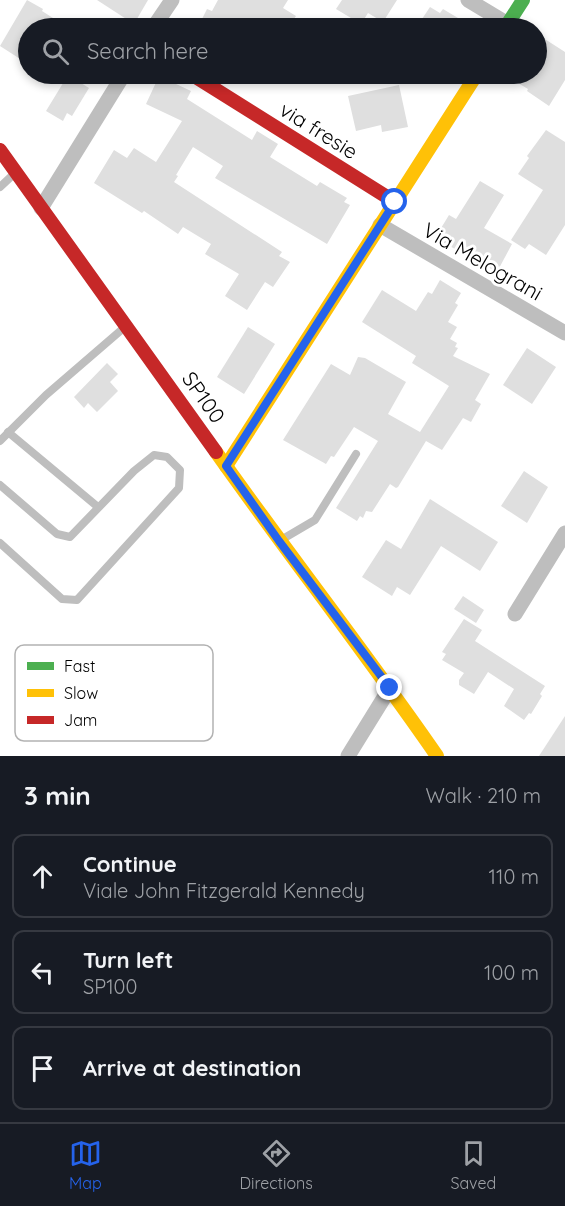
<!DOCTYPE html>
<html lang="en">
<head>
<meta charset="utf-8">
<style>
	:root { --surface:#171b24; --page:#242831; --text:#f1f3f6; --muted:#9ea1a6; --line:#363941; --accent:#2563eb }
	body { margin:0; font-family:Quicksand,sans-serif; background:var(--page); color:var(--text) }
	.stop { position:absolute; width:18px; height:18px; margin:-14px; border:4px solid #2563eb; border-radius:50%; background:#fff }
	.stop.end { background:#2563eb; border-color:#fff; box-shadow:0 2px 6px #0008 }
	.list { margin:0; padding:0; list-style:none }
	h2 { display:flex; justify-content:space-between; align-items:center; height:78px; margin:0; padding:0 24px; font-size:26px }
	h2 small { font-size:20px; font-weight:400; color:var(--muted) }
	.list li { display:grid; grid-template-columns:39px 1fr auto; gap:18px; align-items:center; box-sizing:border-box; height:84px; margin:0 12px 12px; padding:0 12px; border:2px solid var(--line); border-radius:12px }
	.list b { display:block; font-size:22px; white-space:nowrap }
	.list p { margin:0; font-size:20px; white-space:nowrap; color:var(--muted) }
	.list em { font-size:20px; font-style:normal; color:var(--muted) }
	.icon { flex:none; width:33px; height:33px; fill:none; stroke:currentColor; stroke-width:2; stroke-linecap:round; stroke-linejoin:round }
	.map { position:relative; flex:none; width:565px; height:756px; overflow:hidden }
	.search { position:absolute; background:var(--surface); box-shadow:0 3px 9px #0003; left:18px; right:18px; top:18px; height:66px; display:flex; align-items:center; gap:15px; box-sizing:border-box; padding:0 21px; border-radius:33px; color:var(--muted); font-size:22px }
	.sheet { height:366px; background:var(--surface) }
	nav { display:flex; justify-content:space-around; align-items:center; box-sizing:border-box; height:84px; border-top:2px solid var(--line); background:var(--surface); font-size:16px; color:var(--muted) }
	nav a { display:grid; justify-items:center; gap:3px }
	nav .on { color:var(--accent) }
	.map>svg:first-child { display:block }
	.building { fill:#dfdfdf }
	.lines { fill:none; stroke-linecap:round; stroke-linejoin:round }
	.lane { stroke:#bebebe; stroke-width:8 }
	.street { stroke:#bebebe; stroke-width:15 }
	.fast { stroke:#4caf50; stroke-width:14 }
	.slow { stroke:#ffc107; stroke-width:14 }
	.jam { stroke:#c62828; stroke-width:14 }
	.route { stroke:#2563eb; stroke-width:8 }
	.labels { text-anchor:middle; dominant-baseline:central; stroke-width:6; stroke-linejoin:round; paint-order:stroke }
	.street-label { font-size:21px; fill:#000; stroke:#fff }
	.key { fill:#fff; stroke:#b2b2b2; stroke-width:1.5 }
	.key-label { font-size:16px; fill:#000 }
</style>
</head>
<body>
<div class="map">
<svg width="565" height="756" viewBox="0 0 565 756">
	<rect width="100%" height="100%" fill="#fff"/>
	<!-- building -->
	<g class="building">
		<path d="M27,0l16,9 -1,2 11,7 -6,10h-19v36l-28,-18z"/>
		<path d="M97,0h51l-14,24z"/>
		<path d="M218,0h70l-5,8 13,8 -8,12h-81l-8,-3 8,-16 5,2z"/>
		<path d="M342,0h55l-14,22 -15,-9 -7,11 -25,-15z"/>
		<path d="M430,7l10,6 3,-4 15,9 -3,4 10,6h-49z"/>
		<path d="M537,34l28,18v28l-16,26 -22,-15 1,-2 -25,-15h34z"/>
		<path d="M68,75l21,13 -17,28 -5,-3 -4,8 -17,-10z"/>
		<path d="M159,76l32,15 -4,8 65,41 5,-9 21,13 -8,13 47,29 3,-4 27,16 -3,4 6,3 -23,39 -112,-66 8,-12 -30,-19 -17,28 2,1 -4,6 108,70 -3,4 11,6 -17,25 -8,-5 -18,28 -22,-14 14,-22 -34,-20 6,-10 -28,-17 -5,7 -34,-23 -2,2 -48,-30 20,-33 13,8 7,-10 22,14 26,-41 -36,-17z"/>
		<path d="M399,85l9,42 -26,5 -1,-7 -25,6 -8,-35z"/>
		<path d="M546,130l19,12v83l-19,30 -17,-11 -4,5 -14,-9 32,-50 -25,-16 11,-16 -2,-2z"/>
		<path d="M480,181l24,14 -20,33 28,16 -15,28 -62,-34 14,-23 7,4z"/>
		<path d="M440,280l21,13 -6,10 3,2 -10,17 9,5 -7,12 7,4 -2,4 3,1 -5,8 37,18 -15,26 6,4 -10,18 -8,-4 -21,32 -16,-9 -28,46 -2,1 -6,-4 -18,28 -6,-1 -3,7 -3,-2 -3,5 -21,-13 42,-67 -24,-14 -20,30 -3,-1 -5,8 -43,-24 48,-76 19,11 8,-18 7,1 41,24 -18,32 32,18 29,-46 -37,-23 4,-7 -54,-34 20,-32 34,21 12,-19 4,2z"/>
		<path d="M248,327l27,17 -31,50 -27,-17z"/>
		<path d="M527,348l29,19 -24,37 -29,-19z"/>
		<path d="M107,363l11,11 -8,8 8,9 -21,21 -9,-9 -4,5 -10,-11z"/>
		<path d="M524,471l24,16 -21,36 -26,-17z"/>
		<path d="M430,499l68,43 -18,29 -39,-25 -31,49 -13,-8 -5,9 -30,-19 24,-37 15,9z"/>
		<path d="M463,596l21,14 -8,13 -22,-14z"/>
		<path d="M464,619l18,11 -7,11 70,45 -5,8 2,2 -11,18 -2,-1 -5,7 -20,-14 10,-17 -26,-17 -14,22 -15,-9v-5l5,-7 -22,-13 4,-6 -4,-2z"/>
		<path d="M565,716v40h-26z"/>
	</g>
	<g class="lines">
		<!-- lane -->
		<g class="lane">
			<path d="M0,187l15,-14"/>
			<path d="M8,432l90,75"/>
			<path d="M0,441l46,-46 80,-69"/>
			<path d="M0,485l57,49 13,3 64,-66 20,-16 13,2 13,13 -1,18 -102,112 -15,-1 -62,-56"/>
			<path d="M281,540l34,-20 41,-66"/>
		</g>
		<!-- street -->
		<g class="street">
			<path d="M468,0l40,24"/>
			<path d="M153,28l19,-28"/>
			<path d="M41,208l83,-134"/>
			<path d="M380,225l185,108"/>
			<path d="M515,614l50,-81"/>
			<path d="M348,756l42,-68"/>
		</g>
		<!-- fast -->
		<path class="fast" d="M505,28l18,-28"/>
		<!-- slow -->
		<g class="slow">
			<path d="M216,452c72,102 150,201 221,304"/>
			<path d="M226,466l251,-392"/>
		</g>
		<!-- jam -->
		<g class="jam">
			<path d="M191,74l204,128"/>
			<path d="M0,150l216,302"/>
		</g>
	</g>
	<g class="lines">
		<!-- route -->
		<path class="route" d="M390,688l-111,-147 -53,-75 169,-264"/>
	</g>
	<g class="labels">
		<!-- street labels -->
		<g class="street-label">
			<text transform="translate(319 130) rotate(32)">via fresie</text>
			<text transform="translate(483 261) rotate(30)">Via Melograni</text>
			<text transform="translate(204 397) rotate(55)">SP100</text>
		</g>
	</g>
	<!-- legend -->
	<rect x="15" y="645" width="198" height="96" rx="9" class="key"/>
	<rect x="27" y="662" width="27" height="8" fill="#4caf50"/>
	<rect x="27" y="689" width="27" height="8" fill="#ffc107"/>
	<rect x="27" y="716" width="27" height="8" fill="#c62828"/>
	<g class="key-label">
		<text x="64" y="672">Fast</text>
		<text x="64" y="699">Slow</text>
		<text x="64" y="726">Jam</text>
	</g>
</svg>
<div class="stop" style="left:395px;top:202px"></div>
<div class="stop end" style="left:390px;top:688px"></div>
<div class="search"><svg class="icon" aria-label="search" viewBox="0 0 24 24"><circle cx="10" cy="10" r="6"/><path d="M15 15l6 6"/></svg>Search here</div>
</div>
<section class="sheet">
<h2>3 min<small>Walk · 210 m</small></h2>
<ul class="list">
<li><svg class="icon" aria-label="ahead" viewBox="0 0 24 24"><path d="M12 20V5M6 11l6-6 6 6"/></svg><div><b>Continue</b><p>Viale John Fitzgerald Kennedy</p></div><em>110 m</em></li>
<li><svg class="icon" aria-label="left" viewBox="0 0 24 24"><path d="M17 20v-9H6M10 6l-5 5 5 5"/></svg><div><b>Turn left</b><p>SP100</p></div><em>100 m</em></li>
<li><svg class="icon" aria-label="arrive" viewBox="0 0 24 24"><path d="M6 21V4h12l-3 4 3 4H6"/></svg><div><b>Arrive at destination</b></div></li>
</ul>
</section>
<nav>
<a class="on"><svg class="icon" aria-label="map" viewBox="0 0 24 24"><path d="M3 6l6-2 6 2 6-2v14l-6 2-6-2-6 2zM9 4v14M15 6v14"/></svg>Map</a>
<a><svg class="icon" aria-label="directions" viewBox="0 0 24 24"><path d="M12 3l9 9-9 9-9-9zM9 14v-3h6M13 9l2 2-2 2"/></svg>Directions</a>
<a><svg class="icon" aria-label="saved" viewBox="0 0 24 24"><path d="M7 4h10v16l-5-4-5 4z"/></svg>Saved</a>
</nav>
</body>
</html>
